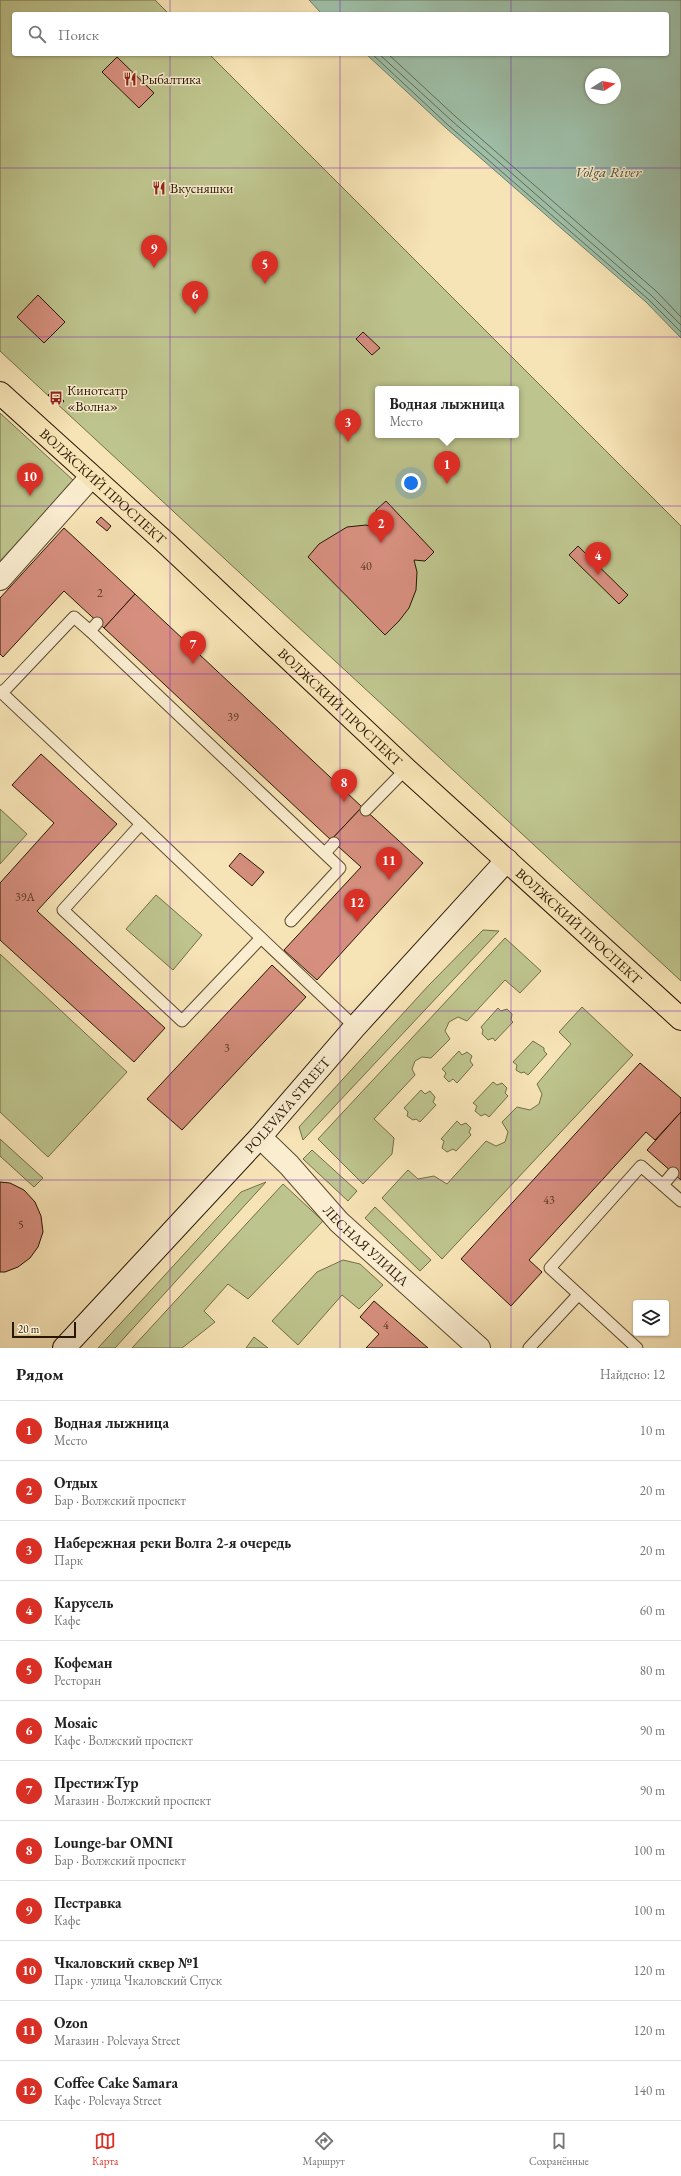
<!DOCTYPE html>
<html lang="ru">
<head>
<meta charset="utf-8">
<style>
	:root { --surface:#fff; --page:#f6f6f6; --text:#222; --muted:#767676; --line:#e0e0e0; --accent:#d93025 }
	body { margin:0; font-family:"EB Garamond",serif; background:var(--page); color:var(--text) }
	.controls { position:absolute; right:12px; bottom:12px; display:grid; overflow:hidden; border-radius:4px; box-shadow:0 1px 3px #0004 }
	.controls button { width:36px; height:36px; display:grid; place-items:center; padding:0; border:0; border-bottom:1px solid var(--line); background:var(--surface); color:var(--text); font:20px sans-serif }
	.compass { position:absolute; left:585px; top:68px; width:36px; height:36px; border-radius:50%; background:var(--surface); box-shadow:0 1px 3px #0004; rotate:79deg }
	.scale { position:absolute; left:12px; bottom:10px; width:64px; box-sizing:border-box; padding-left:4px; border:2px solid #271701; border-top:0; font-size:11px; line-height:14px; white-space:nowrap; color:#271701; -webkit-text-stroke:3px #faedd0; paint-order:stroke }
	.you { position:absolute; left:411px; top:483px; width:14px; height:14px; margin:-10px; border:3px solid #fff; border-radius:50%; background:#1a73e8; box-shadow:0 0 0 6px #1a73e833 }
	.badge { display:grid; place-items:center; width:26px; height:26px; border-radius:50%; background:var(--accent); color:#fff; font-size:13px; font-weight:700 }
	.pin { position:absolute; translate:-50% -33px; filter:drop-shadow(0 1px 2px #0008) }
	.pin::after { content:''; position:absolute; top:21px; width:14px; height:12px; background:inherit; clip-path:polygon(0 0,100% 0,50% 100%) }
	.popup { position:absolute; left:375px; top:386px; width:144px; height:52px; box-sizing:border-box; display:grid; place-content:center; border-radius:4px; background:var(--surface); filter:drop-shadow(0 1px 3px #0005); font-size:13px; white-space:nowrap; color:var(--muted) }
	.popup b { font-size:15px; color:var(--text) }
	.popup::after { content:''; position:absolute; left:50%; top:100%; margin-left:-8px; border:8px solid transparent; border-top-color:var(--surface) }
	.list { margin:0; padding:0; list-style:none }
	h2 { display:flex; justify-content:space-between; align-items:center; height:52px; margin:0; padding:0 16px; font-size:17px }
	h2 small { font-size:13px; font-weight:400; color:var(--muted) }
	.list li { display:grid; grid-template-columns:26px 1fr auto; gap:12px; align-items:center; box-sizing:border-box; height:60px; padding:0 16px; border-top:1px solid var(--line) }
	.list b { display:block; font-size:15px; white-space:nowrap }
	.list p { margin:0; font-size:13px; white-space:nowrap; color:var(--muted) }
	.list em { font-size:13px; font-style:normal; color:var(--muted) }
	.icon { flex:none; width:22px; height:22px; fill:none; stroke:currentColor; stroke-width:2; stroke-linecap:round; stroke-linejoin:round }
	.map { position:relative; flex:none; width:681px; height:1348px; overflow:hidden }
	.search { position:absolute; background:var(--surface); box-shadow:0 1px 3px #0004; left:12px; right:12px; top:12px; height:44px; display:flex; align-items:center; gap:10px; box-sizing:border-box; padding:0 14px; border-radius:4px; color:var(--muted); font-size:15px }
	.sheet { height:772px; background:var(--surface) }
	nav { display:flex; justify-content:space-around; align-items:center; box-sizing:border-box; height:56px; border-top:1px solid var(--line); background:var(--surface); font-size:11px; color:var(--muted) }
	nav a { display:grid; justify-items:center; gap:2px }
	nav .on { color:var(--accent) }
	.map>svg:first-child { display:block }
	.green { fill:#bec48d; stroke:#726e47; fill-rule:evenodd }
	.water { fill:#9ebfa8; stroke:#6e7c65; fill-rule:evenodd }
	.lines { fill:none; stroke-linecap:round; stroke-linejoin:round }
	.shore { stroke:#626b54; stroke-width:1 }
	.building { fill:#d68f7e; stroke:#271701 }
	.lane-casing { stroke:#5b4a2e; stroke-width:13 }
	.street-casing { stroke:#5b4a2e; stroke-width:24 }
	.secondary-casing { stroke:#271701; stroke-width:24 }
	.primary-casing { stroke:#271701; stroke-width:24 }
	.lane { stroke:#faedd0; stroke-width:11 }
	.street { stroke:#faedd0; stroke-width:22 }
	.secondary { stroke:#faedd0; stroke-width:22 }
	.primary { stroke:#f7e4b6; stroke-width:22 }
	.grid { fill:none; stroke:#7b2cbf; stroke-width:1; stroke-opacity:0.55 }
	.labels { text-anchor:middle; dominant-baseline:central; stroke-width:3; stroke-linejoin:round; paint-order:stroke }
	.number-label { font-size:12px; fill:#533520 }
	.poi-label { font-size:14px; fill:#271701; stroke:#faedd0; text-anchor:start }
	.street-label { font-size:14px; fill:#271701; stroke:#faedd0 }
	.water-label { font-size:15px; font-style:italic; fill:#51523b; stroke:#faedd0 }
</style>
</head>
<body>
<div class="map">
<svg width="681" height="1348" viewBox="0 0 681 1348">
	<rect width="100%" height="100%" fill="#f7e4b6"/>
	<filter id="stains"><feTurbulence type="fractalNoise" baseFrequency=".005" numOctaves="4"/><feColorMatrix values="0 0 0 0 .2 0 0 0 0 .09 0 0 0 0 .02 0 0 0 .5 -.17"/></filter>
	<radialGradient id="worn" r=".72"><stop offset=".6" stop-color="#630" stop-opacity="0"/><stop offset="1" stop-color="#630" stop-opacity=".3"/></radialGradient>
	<!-- green -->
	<g class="green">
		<path d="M0,0h155l14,14h-155v40h195l472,472v455l-681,-630zM378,389h138v46h-138z"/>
		<path d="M0,413l74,68 -74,80z"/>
		<path d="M0,809l27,25 -27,30z"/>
		<path d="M156,895l46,40 -29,35 -47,-41z"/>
		<path d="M483,930l16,1 -196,209 -4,-13 130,-142z"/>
		<path d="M505,938l36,33 -21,22 -15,-13 -38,41 -9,-4 -9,5 -4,9 5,8 -19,19 -9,-1 -7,4 -3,8 3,6 -41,44 20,19 -2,16 -29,30 -45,-45z"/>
		<path d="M0,954l127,118 -79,85 -48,-45z"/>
		<path d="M582,1007l51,48 -191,204 -60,-61 26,-28 10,9 16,-3 13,8 39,-43 10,5 9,-4 3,-10 -6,-10 15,-15 13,3 9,-6 3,-10 -5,-10 34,-40 -12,-12z"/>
		<path d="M498,1008l3,3 6,-2 5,5 -1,6 2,2 -18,19 -2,-3 -5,2 -6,-6 1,-4 -2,-3z"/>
		<path d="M533,1041l11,7v3l3,3 -19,21 -4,-3 -3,1 -5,-3 1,-5 -4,-3z"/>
		<path d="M459,1051l3,4 5,-3 5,4 -2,5 3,4 -16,18 -4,-4 -4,3 -5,-5 2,-4 -4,-4z"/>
		<path d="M493,1082l4,3 5,-2 5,5 -2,5 3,3 -19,21 -4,-3 -4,2 -6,-5 2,-5 -4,-3z"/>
		<path d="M421,1090l4,4 5,-3 5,6 -2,5 3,3 -16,17 -4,-3 -3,1 -6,-4 1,-4 -4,-4z"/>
		<path d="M457,1121l4,4 5,-2 5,5 -2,4 2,3 -15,16 -3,-2 -6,3 -5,-4 2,-7 -3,-2z"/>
		<path d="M0,1139l43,39 -9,9 -34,-31z"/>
		<path d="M312,1150l45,41 -9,10 -45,-42z"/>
		<path d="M266,1182l-151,166h-17l143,-156z"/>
		<path d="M283,1184l40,37 -75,78 -20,-15 -24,27 11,11 -33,26h-50z"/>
		<path d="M375,1207l56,53 -11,11 -55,-53z"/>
		<path d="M343,1260l17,4 23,21 -24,24 -17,-14 -44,50 -26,-24 45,-49z"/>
		<path d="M254,1337l14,11h-22z"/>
	</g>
	<!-- water -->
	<path class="water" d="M309,0h372v338l-35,-36 -200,-174 -80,-74h301v-40h-345zM591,74h24v24h-24z"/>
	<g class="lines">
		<!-- shore -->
		<g class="shore">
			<path d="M372,54l76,71 200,174 33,33"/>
			<path d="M379,54l73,67 200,175 29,29"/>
			<path d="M388,54l68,63 200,174 25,26"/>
		</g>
	</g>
	<!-- building -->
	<g class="building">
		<path d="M117,57l37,36 -15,15 -37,-36z"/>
		<path d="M38,295l27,27 -21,21 -27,-26z"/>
		<path d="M363,332l17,16 -8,7 -16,-16z"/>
		<path d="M53,391l11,10 -4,5 -12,-11z"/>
		<path d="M386,501l48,51 -9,9 -11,-1 3,12 -1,18 -7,18 -10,13 -14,14 -77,-78 11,-13 28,-17 19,-2 11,3 -1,-18z"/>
		<path d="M101,517l10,9 -4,5 -11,-9z"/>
		<path d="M64,528l71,66 -31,34 -40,-37 -61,66 -3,-3v-56z"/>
		<path d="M578,546l50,49 -9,9 -50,-49z"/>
		<path d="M135,594l227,213 -31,33 -227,-212z"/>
		<path d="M41,754l76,70 -80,87 128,117 -31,34 -134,-122v-57l54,-60 -42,-38z"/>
		<path d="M362,807l61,56 -106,117 -33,-30 77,-83 -30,-27z"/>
		<path d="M240,853l24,19 -12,14 -23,-20z"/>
		<path d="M272,965l34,32 -124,133 -35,-31z"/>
		<path d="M640,1063l41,35v14l-26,28 -9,-8 -117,128 13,12 -31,34 -50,-47z"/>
		<path d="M681,1112v68l-34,-30z"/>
		<path d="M0,1182l10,1 14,7 11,12 6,14 2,16 -5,15 -8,11 -12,9 -13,5h-5z"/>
		<path d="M374,1301l54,47h-62l13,-14 -19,-17z"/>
	</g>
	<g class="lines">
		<!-- lane casing -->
		<g class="lane-casing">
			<g id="lane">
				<path d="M90,631l250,237 -49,53"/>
				<path d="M0,691l2,2 72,-76 16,14 7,-8"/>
				<path d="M2,693l139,131 -78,86 119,111 79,-83"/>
				<path d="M366,810l40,-41"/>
				<path d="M141,824l214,203"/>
				<path d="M325,853l9,-10"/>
				<path d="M663,1185l10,-12"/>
				<path d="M529,1348l49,-53"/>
				<path d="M637,1348l-87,-80 91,-102 40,35"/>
			</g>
		</g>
		<!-- street casing -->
		<g class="street-casing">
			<g id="street">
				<path d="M0,579l91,-102"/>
				<path id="s1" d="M260,1137l29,28 50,57 140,126"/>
			</g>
		</g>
		<!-- secondary casing -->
		<g class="secondary-casing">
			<g id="secondary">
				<path id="s2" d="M64,1348l196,-211 95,-110 152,-167"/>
			</g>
		</g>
		<!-- primary casing -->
		<g class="primary-casing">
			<g id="primary">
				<path id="s3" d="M0,393l167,151 239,225 275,250"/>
			</g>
		</g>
		<!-- lane -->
		<use href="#lane" class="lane"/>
		<!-- street -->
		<use href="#street" class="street"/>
		<!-- secondary -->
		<use href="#secondary" class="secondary"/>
		<!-- primary -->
		<use href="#primary" class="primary"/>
	</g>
	<!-- grid -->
	<path class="grid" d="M170,0v14M340,0v14M511,0v14M170,54v1294M340,54v1294M511,54v1294M0,168h681M0,337h681M0,506h681M0,674h681M0,842h681M0,1011h681M0,1180h681"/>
	<!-- icons -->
	<defs>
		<g id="restaurant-bare" transform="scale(1.08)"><path d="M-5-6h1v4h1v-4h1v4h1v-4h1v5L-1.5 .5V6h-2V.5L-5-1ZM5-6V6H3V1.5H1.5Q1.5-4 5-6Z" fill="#8f2418" stroke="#faedd0" stroke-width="2.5" paint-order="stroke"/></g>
		<g id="bus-bare" transform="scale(1.08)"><path d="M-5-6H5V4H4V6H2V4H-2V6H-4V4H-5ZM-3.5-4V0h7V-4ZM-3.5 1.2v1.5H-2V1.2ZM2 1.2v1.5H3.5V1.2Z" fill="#8f2418" stroke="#faedd0" stroke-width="2.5" paint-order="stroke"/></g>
	</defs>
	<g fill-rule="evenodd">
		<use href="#restaurant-bare" x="130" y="79"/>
		<use href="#restaurant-bare" x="159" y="188"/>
		<use href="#bus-bare" x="56" y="398"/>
	</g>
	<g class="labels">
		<!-- number labels -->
		<g class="number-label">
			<text x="366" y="566">40</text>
			<text x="100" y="593">2</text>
			<text x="233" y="717">39</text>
			<text x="25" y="897">39А</text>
			<text x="227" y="1048">3</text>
			<text x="549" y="1200">43</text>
			<text x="21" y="1224">5</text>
			<text x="386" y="1325">4</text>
		</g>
		<!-- poi labels -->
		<g class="poi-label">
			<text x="141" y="79">Рыбалтика</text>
			<text x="170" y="188">Вкусняшки</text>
			<text x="67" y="390">Кинотеатр<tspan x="67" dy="16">«Волна»</tspan></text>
		</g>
		<!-- street labels -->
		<g class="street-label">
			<text stroke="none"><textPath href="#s3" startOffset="139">ВОЛЖСКИЙ ПРОСПЕКТ</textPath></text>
			<text stroke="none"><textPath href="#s3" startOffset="463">ВОЛЖСКИЙ ПРОСПЕКТ</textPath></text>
			<text stroke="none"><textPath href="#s3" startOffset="787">ВОЛЖСКИЙ ПРОСПЕКТ</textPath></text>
			<text stroke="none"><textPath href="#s2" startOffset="330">POLEVAYA STREET</textPath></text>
			<text stroke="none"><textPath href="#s1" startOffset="152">ЛЕСНАЯ УЛИЦА</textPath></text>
		</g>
		<!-- water labels -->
		<g class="water-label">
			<text x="608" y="171">Volga River</text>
		</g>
	</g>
	<rect width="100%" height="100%" filter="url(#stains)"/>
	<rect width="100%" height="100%" fill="url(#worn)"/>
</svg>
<div class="controls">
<button><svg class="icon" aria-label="layers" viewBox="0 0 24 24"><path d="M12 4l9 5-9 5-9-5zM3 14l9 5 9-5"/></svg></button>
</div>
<svg class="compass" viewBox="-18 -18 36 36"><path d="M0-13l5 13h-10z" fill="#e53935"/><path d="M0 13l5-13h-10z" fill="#767676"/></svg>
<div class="scale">20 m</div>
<div class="you"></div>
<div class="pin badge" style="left:447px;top:484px">1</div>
<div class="popup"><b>Водная лыжница</b>Место</div>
<div class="pin badge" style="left:381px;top:543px">2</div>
<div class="pin badge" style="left:348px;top:442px">3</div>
<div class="pin badge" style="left:598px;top:575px">4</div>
<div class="pin badge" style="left:265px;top:284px">5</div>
<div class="pin badge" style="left:195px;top:314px">6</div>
<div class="pin badge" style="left:193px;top:664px">7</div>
<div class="pin badge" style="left:344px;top:802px">8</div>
<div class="pin badge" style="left:154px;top:268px">9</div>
<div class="pin badge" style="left:30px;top:496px">10</div>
<div class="pin badge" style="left:389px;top:880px">11</div>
<div class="pin badge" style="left:357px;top:922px">12</div>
<div class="search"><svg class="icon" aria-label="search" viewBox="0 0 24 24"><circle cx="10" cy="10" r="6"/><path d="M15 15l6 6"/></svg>Поиск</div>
</div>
<section class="sheet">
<h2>Рядом<small>Найдено: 12</small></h2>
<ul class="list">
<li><span class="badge">1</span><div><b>Водная лыжница</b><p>Место</p></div><em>10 m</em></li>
<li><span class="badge">2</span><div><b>Отдых</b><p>Бар · Волжский проспект</p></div><em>20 m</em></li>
<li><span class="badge">3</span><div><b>Набережная реки Волга 2-я очередь</b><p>Парк</p></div><em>20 m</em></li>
<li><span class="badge">4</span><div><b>Карусель</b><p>Кафе</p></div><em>60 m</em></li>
<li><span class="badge">5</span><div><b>Кофеман</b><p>Ресторан</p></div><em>80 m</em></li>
<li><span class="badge">6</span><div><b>Mosaic</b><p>Кафе · Волжский проспект</p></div><em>90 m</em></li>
<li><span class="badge">7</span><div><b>ПрестижТур</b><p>Магазин · Волжский проспект</p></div><em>90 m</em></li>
<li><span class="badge">8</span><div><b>Lounge-bar OMNI</b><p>Бар · Волжский проспект</p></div><em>100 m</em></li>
<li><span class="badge">9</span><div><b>Пестравка</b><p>Кафе</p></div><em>100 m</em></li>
<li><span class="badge">10</span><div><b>Чкаловский сквер №1</b><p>Парк · улица Чкаловский Спуск</p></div><em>120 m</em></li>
<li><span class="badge">11</span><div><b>Ozon</b><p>Магазин · Polevaya Street</p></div><em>120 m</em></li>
<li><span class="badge">12</span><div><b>Coffee Cake Samara</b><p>Кафе · Polevaya Street</p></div><em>140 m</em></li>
</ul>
</section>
<nav>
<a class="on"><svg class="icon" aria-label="map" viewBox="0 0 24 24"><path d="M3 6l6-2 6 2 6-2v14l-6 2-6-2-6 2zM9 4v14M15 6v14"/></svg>Карта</a>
<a><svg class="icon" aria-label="directions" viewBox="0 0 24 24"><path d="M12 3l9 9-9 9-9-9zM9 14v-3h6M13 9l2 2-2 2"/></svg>Маршрут</a>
<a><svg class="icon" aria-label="saved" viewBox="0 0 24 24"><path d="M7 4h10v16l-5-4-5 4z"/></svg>Сохранённые</a>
</nav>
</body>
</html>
